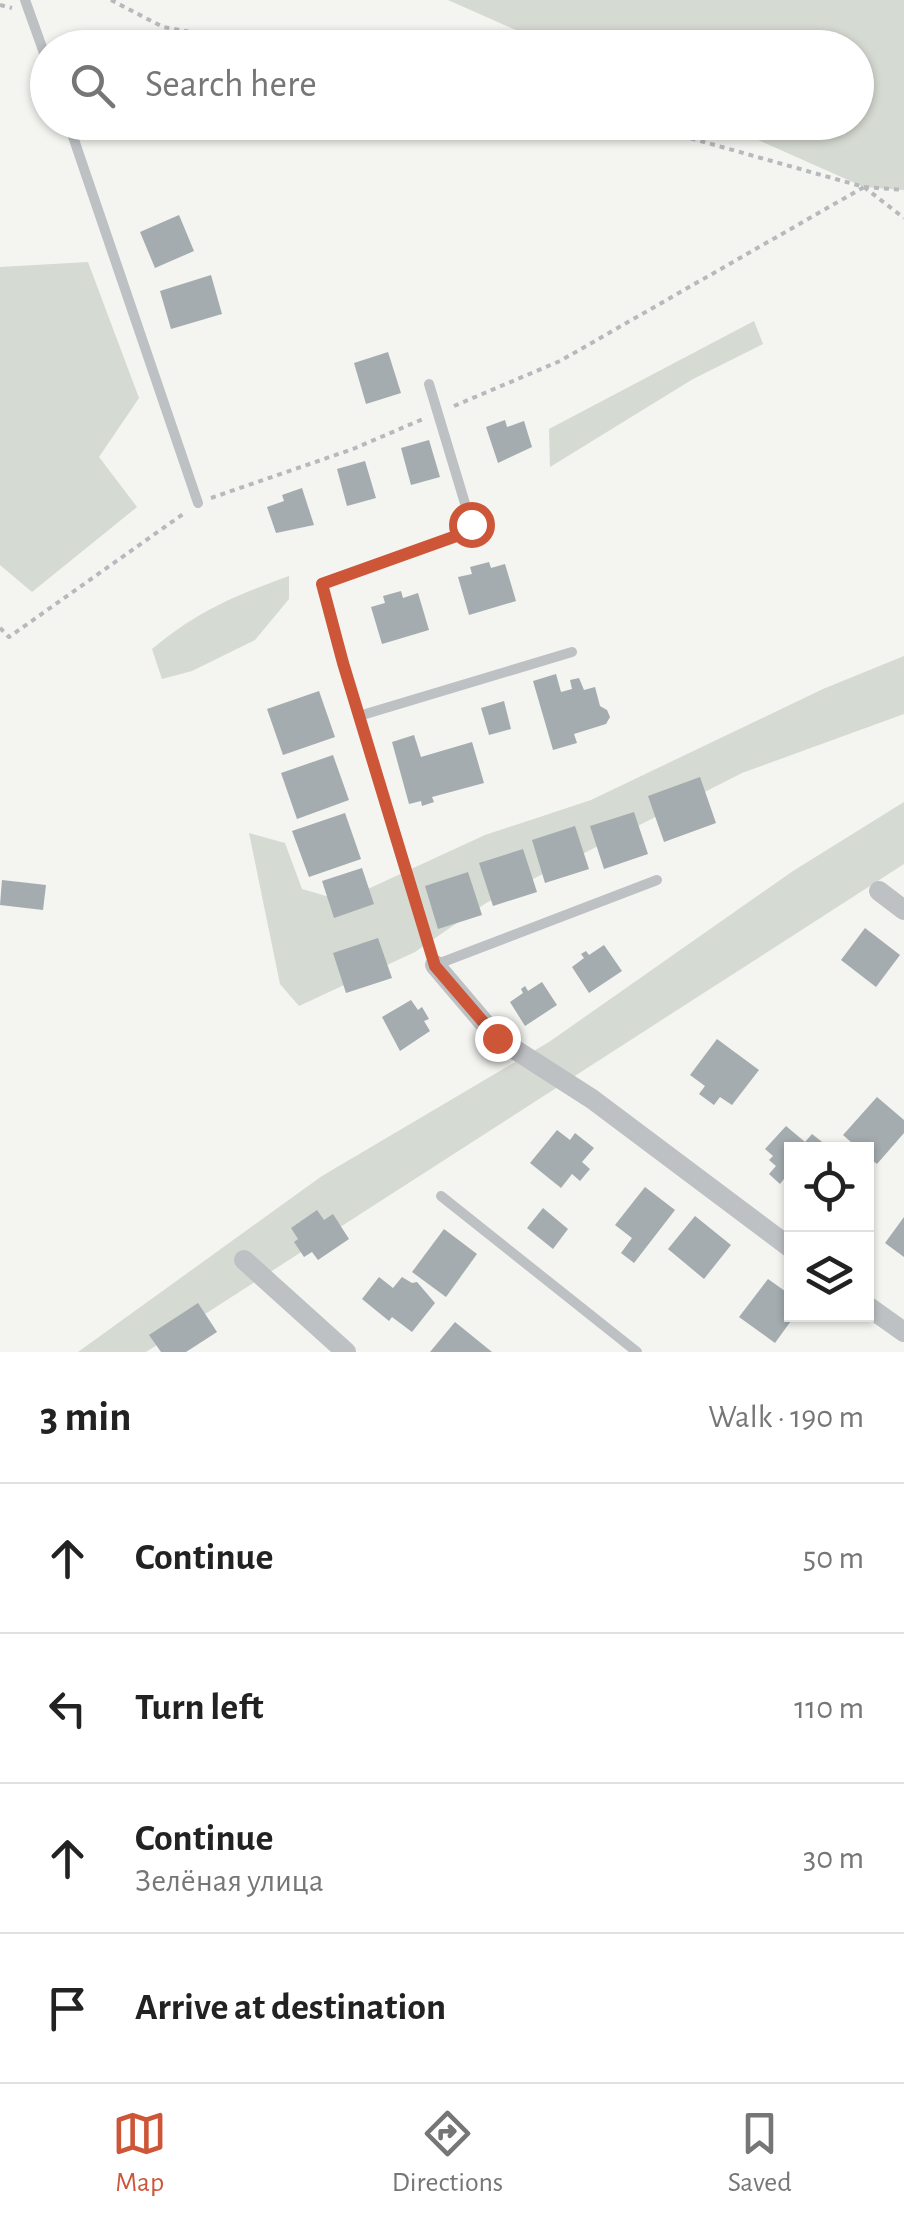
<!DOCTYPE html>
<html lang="en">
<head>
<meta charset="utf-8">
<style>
	:root { --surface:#fff; --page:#f6f6f6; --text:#222; --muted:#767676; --line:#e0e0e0; --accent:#cd5638 }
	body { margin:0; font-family:"Alegreya Sans",sans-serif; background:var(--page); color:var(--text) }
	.controls { position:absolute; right:30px; bottom:30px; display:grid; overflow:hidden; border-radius:0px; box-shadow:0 2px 8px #0004 }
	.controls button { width:90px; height:90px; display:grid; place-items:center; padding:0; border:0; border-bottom:2px solid var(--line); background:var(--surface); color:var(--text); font:50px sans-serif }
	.stop { position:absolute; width:30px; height:30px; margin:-22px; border:8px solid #cd5638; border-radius:50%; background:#fff }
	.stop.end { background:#cd5638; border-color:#fff; box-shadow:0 2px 10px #0008 }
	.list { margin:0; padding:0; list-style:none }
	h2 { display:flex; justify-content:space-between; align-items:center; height:130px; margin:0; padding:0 40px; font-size:42px }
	h2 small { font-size:32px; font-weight:400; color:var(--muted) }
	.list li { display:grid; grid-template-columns:65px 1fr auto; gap:30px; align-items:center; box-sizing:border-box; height:150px; padding:0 40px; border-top:2px solid var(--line) }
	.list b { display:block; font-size:38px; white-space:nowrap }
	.list p { margin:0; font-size:32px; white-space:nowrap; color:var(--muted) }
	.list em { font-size:32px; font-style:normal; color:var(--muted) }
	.icon { flex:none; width:55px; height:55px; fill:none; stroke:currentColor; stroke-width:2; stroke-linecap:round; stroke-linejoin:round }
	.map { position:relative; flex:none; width:904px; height:1352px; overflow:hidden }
	.search { position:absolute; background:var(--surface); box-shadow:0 2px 8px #0004; left:30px; right:30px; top:30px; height:110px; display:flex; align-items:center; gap:25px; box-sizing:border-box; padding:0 35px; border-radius:55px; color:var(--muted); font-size:38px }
	.sheet { height:730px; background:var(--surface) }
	nav { display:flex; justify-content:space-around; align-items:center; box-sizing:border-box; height:140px; border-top:2px solid var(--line); background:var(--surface); font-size:28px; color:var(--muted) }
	nav a { display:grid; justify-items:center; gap:5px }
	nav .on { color:var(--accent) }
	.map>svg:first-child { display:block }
	.green { fill:#d5dad2 }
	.building { fill:#a4acb0 }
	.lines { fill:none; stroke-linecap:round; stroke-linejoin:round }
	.path { stroke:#b7babc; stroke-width:4; stroke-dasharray:5 5; stroke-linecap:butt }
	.lane { stroke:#bdc1c4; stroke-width:10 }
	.street { stroke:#bdc1c4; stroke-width:20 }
	.route { stroke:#cd5638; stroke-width:12 }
</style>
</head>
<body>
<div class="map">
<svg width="904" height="1352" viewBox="0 0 904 1352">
	<rect width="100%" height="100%" fill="#f4f4f0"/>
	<!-- green -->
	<g class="green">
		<path d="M448,0h456v190l-40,-3 -144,-64 136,-1v-74l-302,-1z"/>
		<path d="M88,262l51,136 -40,59 38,50 -105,85 -32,-27v-298z"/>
		<path d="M754,321l9,23 -70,35 -143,88 -1,-38z"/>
		<path d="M289,576v23l-34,41 -63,31 -30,8 -10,-30c45,-38 82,-53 137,-73z"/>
		<path d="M904,656v58l-162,59 -256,130 -71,49 -116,54 -19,-22 -31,-151 36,10 17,46 31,9 37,-10 115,-53 106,-35 232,-111z"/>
		<path d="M904,802v62l-758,488h-68l244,-176 227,-134 244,-171z"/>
	</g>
	<!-- building -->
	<g class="building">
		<path d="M103,122h48v1l-41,17z"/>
		<path d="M179,215l15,36 -39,17 -15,-36z"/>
		<path d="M211,275l11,39 -51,15 -11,-38z"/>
		<path d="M388,352l13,41 -35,11 -12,-41z"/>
		<path d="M505,420l2,7 17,-6 8,26 -34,16 -12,-36z"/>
		<path d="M429,440l11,37 -29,8 -10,-37z"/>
		<path d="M365,461l11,37 -29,8 -10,-37z"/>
		<path d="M302,488l12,37 -38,8 -9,-26 17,-6 -2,-6z"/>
		<path d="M489,562l2,6 14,-4 11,37 -47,14 -11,-38 14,-3 -2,-7z"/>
		<path d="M401,591l2,7 15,-5 11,37 -47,14 -11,-37 14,-4 -2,-7z"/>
		<path d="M556,674l5,18 11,-3 -2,-9 9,-2 5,12 11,-3 5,19 7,4 3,7 -4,7 -32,10 3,9 -24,7 -20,-69z"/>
		<path d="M319,691l16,46 -52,18 -16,-46z"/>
		<path d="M504,701l7,28 -22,6 -8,-27z"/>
		<path d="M414,735l7,22 51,-15 12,41 -52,14 2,5 -12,4 -1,-5 -12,3 -17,-62z"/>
		<path d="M333,755l16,45 -52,19 -16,-46z"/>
		<path d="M700,777l16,46 -52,19 -16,-46z"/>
		<path d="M634,812l14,42 -44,15 -14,-43z"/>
		<path d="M345,813l16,46 -52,18 -17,-46z"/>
		<path d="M575,826l14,43 -44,14 -13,-43z"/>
		<path d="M523,849l14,43 -44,14 -14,-43z"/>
		<path d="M362,868l12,36 -40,14 -12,-37z"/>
		<path d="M468,872l14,43 -44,14 -13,-43z"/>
		<path d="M2,880l44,5 -3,25 -43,-5z"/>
		<path d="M865,928l35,27 -24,32 -35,-27z"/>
		<path d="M378,938l14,40 -46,15 -13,-40z"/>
		<path d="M604,945l18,26 -33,22 -17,-26 12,-9 -3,-4 5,-3 3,4z"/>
		<path d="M542,982l15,23 -32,21 -15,-24 13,-9 -2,-4 4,-3 3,5z"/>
		<path d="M411,1000l7,10 4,-3 7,12 -5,2 6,10 -30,20 -18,-34z"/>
		<path d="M717,1039l42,31 -27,35 -12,-8 -6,8 -15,-11 6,-8 -15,-11z"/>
		<path d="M877,1097l27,23v13l-27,31 -11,-9v-5h-6l-17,-15z"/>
		<path d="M786,1126l19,16 7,-8 14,11 -4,5h-30v29l-5,-4 -7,9 -11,-10 7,-8 -7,-6 4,-4 -8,-7z"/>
		<path d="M557,1130l13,10 5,-7 19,15 -12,14 8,7 -10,12 -8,-7 -11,14 -31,-25z"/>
		<path d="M645,1187l30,23 -41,53 -13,-10 11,-15 -17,-13z"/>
		<path d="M543,1208l25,21 -15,20 -26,-21z"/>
		<path d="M317,1210l7,10 9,-6 16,25 -31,21 -6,-8 -8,5 -10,-15 4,-3 -7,-11z"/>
		<path d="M695,1216l36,29 -27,34 -36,-30z"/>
		<path d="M904,1217v40l-19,-14z"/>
		<path d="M444,1229l33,25 -31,43 -34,-25z"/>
		<path d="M379,1277l14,11 9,-11 10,6 5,-1 18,21 -23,29 -20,-15 -3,4 -27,-22z"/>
		<path d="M768,1279l24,17v18h4l-21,29 -36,-26z"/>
		<path d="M198,1303l19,29 -31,20h-25l-12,-17z"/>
		<path d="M455,1322l37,30h-62z"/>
	</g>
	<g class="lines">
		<!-- path -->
		<g class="path">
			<path d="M111,0l52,27 116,21"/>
			<path d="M0,5l12,3"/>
			<path d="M633,122l231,65 40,3"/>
			<path d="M864,187l40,31"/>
			<path d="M454,406l106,-45 304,-174"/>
			<path d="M211,498l142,-49 70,-30"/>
			<path d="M0,628l9,9 177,-125"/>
		</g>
		<!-- lane -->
		<g class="lane">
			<path d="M25,0l23,64"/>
			<path d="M68,122l130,381"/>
			<path d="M429,384l44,146 -151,53 21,80 92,302 222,-85"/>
			<path d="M359,716l213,-64"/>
			<path d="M441,1196l196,156"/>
		</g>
		<!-- street -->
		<g class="street">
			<path d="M879,891l25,19"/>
			<path d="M435,965l62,73 95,61 200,150"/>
			<path d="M244,1260l102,92"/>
			<path d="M866,1305l38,27"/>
		</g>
	</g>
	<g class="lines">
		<!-- route -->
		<path class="route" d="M471,524l2,6 -151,54 21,79 92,303 62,72"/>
	</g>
</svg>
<div class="controls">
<button><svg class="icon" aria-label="locate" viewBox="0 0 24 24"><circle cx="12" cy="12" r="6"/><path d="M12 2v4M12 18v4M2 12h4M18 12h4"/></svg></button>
<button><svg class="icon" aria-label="layers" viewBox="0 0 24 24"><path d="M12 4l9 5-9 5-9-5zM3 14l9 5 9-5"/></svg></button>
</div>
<div class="stop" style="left:471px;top:524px"></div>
<div class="stop end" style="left:497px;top:1038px"></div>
<div class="search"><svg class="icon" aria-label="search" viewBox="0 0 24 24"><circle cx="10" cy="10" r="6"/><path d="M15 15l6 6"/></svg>Search here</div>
</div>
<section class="sheet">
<h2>3 min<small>Walk · 190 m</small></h2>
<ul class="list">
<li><svg class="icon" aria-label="ahead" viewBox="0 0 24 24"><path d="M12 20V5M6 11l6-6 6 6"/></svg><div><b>Continue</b></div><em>50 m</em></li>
<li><svg class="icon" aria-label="left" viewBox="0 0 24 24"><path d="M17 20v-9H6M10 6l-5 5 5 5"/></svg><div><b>Turn left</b></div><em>110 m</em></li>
<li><svg class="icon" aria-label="ahead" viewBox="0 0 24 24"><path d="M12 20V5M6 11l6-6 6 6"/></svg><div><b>Continue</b><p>Зелёная улица</p></div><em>30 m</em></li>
<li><svg class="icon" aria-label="arrive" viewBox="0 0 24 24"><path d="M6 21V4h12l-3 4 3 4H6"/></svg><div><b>Arrive at destination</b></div></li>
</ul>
</section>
<nav>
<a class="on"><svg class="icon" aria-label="map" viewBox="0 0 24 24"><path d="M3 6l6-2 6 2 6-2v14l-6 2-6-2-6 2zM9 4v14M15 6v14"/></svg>Map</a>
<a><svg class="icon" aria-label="directions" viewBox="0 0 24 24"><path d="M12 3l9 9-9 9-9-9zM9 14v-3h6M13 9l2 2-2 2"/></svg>Directions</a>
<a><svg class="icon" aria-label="saved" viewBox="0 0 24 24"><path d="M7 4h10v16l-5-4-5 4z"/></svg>Saved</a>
</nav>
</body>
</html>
